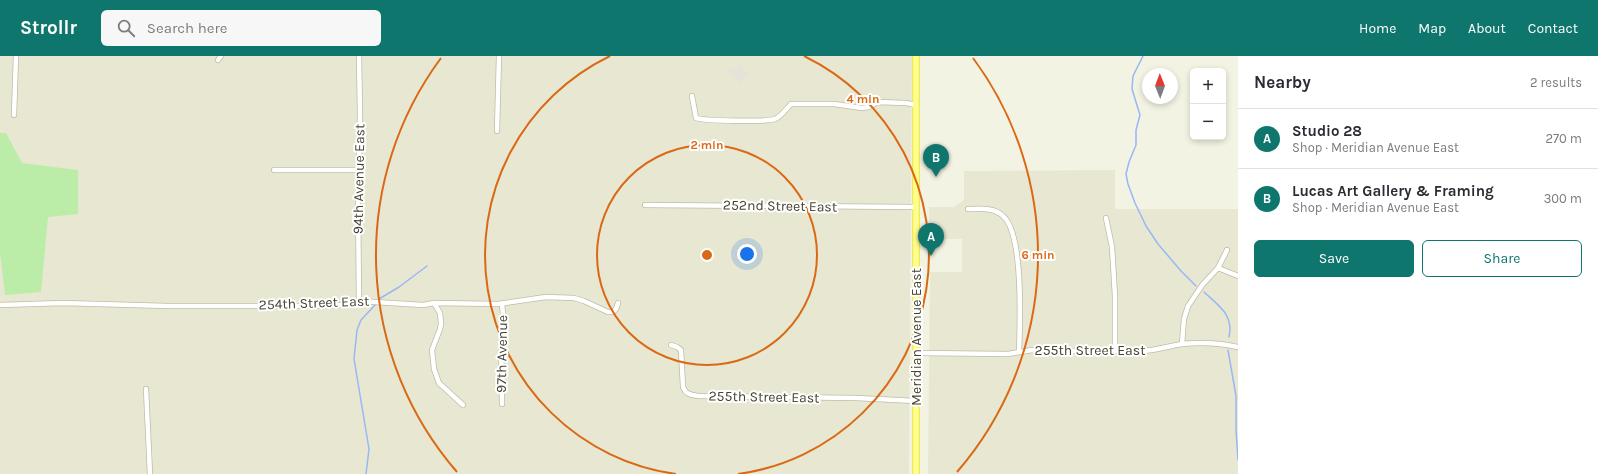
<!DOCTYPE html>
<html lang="en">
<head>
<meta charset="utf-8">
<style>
	:root { --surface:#fff; --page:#f7f7f7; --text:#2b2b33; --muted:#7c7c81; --line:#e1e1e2; --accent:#0f766e }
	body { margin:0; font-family:Karla,sans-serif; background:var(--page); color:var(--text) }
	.controls { position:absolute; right:12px; top:12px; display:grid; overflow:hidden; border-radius:6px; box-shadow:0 2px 6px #0003 }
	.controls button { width:36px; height:36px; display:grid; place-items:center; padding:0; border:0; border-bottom:1px solid var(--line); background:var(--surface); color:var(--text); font:20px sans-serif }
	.compass { position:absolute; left:1142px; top:12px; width:36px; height:36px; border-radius:50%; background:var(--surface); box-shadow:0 2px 6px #0003; rotate:359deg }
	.you { position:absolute; left:747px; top:198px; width:14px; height:14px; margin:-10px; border:3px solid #fff; border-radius:50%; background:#1a73e8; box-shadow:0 0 0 6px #1a73e833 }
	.badge { display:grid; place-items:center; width:26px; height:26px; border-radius:50%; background:var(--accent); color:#fff; font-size:13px; font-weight:700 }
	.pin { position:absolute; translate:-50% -33px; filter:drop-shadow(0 1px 2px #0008) }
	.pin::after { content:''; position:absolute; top:21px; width:14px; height:12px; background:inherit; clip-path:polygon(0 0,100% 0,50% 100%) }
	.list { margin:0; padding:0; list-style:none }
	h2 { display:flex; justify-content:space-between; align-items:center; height:52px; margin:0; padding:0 16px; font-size:17px }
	h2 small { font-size:13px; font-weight:400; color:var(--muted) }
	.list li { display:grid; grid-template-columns:26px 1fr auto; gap:12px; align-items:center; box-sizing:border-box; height:60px; padding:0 16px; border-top:1px solid var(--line) }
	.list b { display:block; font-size:15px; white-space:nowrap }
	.list p { margin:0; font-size:13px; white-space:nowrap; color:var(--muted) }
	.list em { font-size:13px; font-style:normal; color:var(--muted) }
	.actions { display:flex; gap:8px; padding:12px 16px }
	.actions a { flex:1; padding:9px 0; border:1px solid var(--accent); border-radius:6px; text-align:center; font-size:14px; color:var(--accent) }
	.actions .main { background:var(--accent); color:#fff }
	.icon { flex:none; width:22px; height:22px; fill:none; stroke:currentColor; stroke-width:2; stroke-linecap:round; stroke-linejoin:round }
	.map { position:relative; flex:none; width:1238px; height:418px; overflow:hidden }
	header { display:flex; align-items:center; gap:24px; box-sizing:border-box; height:56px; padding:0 20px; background:var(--accent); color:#fff }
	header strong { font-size:19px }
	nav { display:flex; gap:22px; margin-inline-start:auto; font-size:14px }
	.search { width:280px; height:36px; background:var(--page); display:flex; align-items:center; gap:10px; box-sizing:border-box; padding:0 14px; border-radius:6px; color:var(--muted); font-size:15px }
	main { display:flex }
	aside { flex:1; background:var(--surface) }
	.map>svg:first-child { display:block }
	.residential { fill:#e8e7d1 }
	.industrial { fill:#e5e3d8 }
	.green { fill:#bbeca8 }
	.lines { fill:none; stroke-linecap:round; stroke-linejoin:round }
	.stream { stroke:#99b7f6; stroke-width:1.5 }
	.minor-casing { stroke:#bfbda5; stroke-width:6 }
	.major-casing { stroke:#eee957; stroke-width:8 }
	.minor { stroke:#fff; stroke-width:4.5 }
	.major { stroke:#fffd90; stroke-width:5.5 }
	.ring { fill:none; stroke:#da6915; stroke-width:2 }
	.labels { text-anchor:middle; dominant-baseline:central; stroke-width:4; stroke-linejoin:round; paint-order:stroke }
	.street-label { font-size:14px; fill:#464333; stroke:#fff }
	.centre { fill:#da6915; stroke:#fff; stroke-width:2 }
	.ring-label { font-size:12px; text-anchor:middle; font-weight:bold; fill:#da6915; stroke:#fff; stroke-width:4; stroke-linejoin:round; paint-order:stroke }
</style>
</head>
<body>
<header>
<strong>Strollr</strong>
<div class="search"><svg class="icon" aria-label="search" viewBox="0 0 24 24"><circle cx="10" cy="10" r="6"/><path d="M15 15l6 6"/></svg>Search here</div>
<nav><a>Home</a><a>Map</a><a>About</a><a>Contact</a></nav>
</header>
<main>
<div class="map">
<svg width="1238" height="418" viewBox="0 0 1238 418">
	<rect width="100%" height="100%" fill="#f3f3e3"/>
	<!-- residential -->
	<g class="residential">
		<path d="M0,0h912l-3,418h-909z"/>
		<path d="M1115,114v39h123v265h-310l2,-202h32v-33h-33v-32h25l10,-7v-29z"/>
	</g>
	<!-- industrial -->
	<path class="industrial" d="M739,8l10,10 -9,9 -12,-12 3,-3 3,2z"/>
	<!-- green -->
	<path class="green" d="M0,77h6l16,30 56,7v44l-30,3 -7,75 -36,3 -5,-43z"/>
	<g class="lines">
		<!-- stream -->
		<g class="stream">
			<path d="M1143,0l-10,20 -1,13 8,26 -4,15v15l-7,17 -3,12 2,10 7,19 11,23 12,18 23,27 15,15"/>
			<path d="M1204,236c15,14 30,23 25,45"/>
			<path d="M379,243l20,-12 28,-21"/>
			<path d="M1228,294l8,46v34l2,30"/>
			<path d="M366,418l3,-25 -15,-90 3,-29 4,-10 15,-16"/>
		</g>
		<!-- minor casing -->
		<g class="minor-casing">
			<g id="minor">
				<path d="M218,4l3,-4"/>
				<path d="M692,40l4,22c9,3 70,4 79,1 7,-3 11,-10 16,-15h43l28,4 7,-1 8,-5 29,1 10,2"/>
				<path d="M14,59l2,-59"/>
				<path d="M497,75l2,-75"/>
				<path d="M274,114h84"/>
				<path d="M645,149l270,2"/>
				<path d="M968,153c11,0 26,-2 35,7 21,18 17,108 16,136"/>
				<path d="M1106,162l6,29 3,49v54"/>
				<path d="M1218,212l20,8"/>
				<path d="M359,245l-1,-102 2,-85 -1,-58"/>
				<path d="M434,247l6,10 1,11 -1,5 -8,21 2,19 5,14 24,22"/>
				<path d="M0,249l63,-2 105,3h135l43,-1 13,-4 64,4 11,-2 64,1 48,-7 28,1 10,3 24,11h5l3,-3 2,-6"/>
				<path d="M1182,288l2,-25 4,-13 15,-22 15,-16 9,-18"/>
				<path d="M671,289l6,2 4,3 2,37c3,8 9,8 16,9l157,2 60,3"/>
				<path d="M917,297l91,1 24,-4 34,1h77c14,-1 26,-5 39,-7 18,-2 38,-1 56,3"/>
				<path d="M146,333l4,85"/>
				<path d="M502,348l-1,-72 2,-18 -1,-10"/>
			</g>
		</g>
		<!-- major casing -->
		<g class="major-casing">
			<path id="major" d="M916,418v-418"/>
		</g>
		<!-- minor -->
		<use href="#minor" class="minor"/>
		<!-- major -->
		<use href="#major" class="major"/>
	</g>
	<!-- distance rings -->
	<g class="ring">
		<circle cx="707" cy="199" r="110"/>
		<path d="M676 418A221 221 0 0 1 610 0M804 0A221 221 0 0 1 738 418"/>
		<path d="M457 416A331 331 0 0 1 441 2M973 2A331 331 0 0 1 957 416"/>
	</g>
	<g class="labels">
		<!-- street labels -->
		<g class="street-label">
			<text transform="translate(359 123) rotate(-89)">94th Avenue East</text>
			<text transform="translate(780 150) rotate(1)">252nd Street East</text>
			<text transform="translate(314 247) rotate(-2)">254th Street East</text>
			<text transform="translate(916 281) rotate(-90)">Meridian Avenue East</text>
			<text x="1090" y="294">255th Street East</text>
			<text transform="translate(502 298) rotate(-89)">97th Avenue</text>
			<text transform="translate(764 341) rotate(1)">255th Street East</text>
		</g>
	</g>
	<circle cx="707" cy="199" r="6" class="centre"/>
	<g class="ring-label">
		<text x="863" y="47">4 min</text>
		<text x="707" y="93">2 min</text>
		<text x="1038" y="203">6 min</text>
	</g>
</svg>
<div class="controls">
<button>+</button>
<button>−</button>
</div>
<svg class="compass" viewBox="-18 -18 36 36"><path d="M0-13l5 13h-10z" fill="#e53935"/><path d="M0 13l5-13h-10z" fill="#7c7c81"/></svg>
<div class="you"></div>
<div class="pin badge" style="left:931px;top:200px">A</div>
<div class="pin badge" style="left:936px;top:121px">B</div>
</div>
<aside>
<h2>Nearby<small>2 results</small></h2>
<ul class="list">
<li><span class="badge">A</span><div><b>Studio 28</b><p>Shop · Meridian Avenue East</p></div><em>270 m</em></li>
<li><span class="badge">B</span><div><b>Lucas Art Gallery &amp; Framing</b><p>Shop · Meridian Avenue East</p></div><em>300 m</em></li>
</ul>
<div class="actions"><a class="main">Save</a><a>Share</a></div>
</aside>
</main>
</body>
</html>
